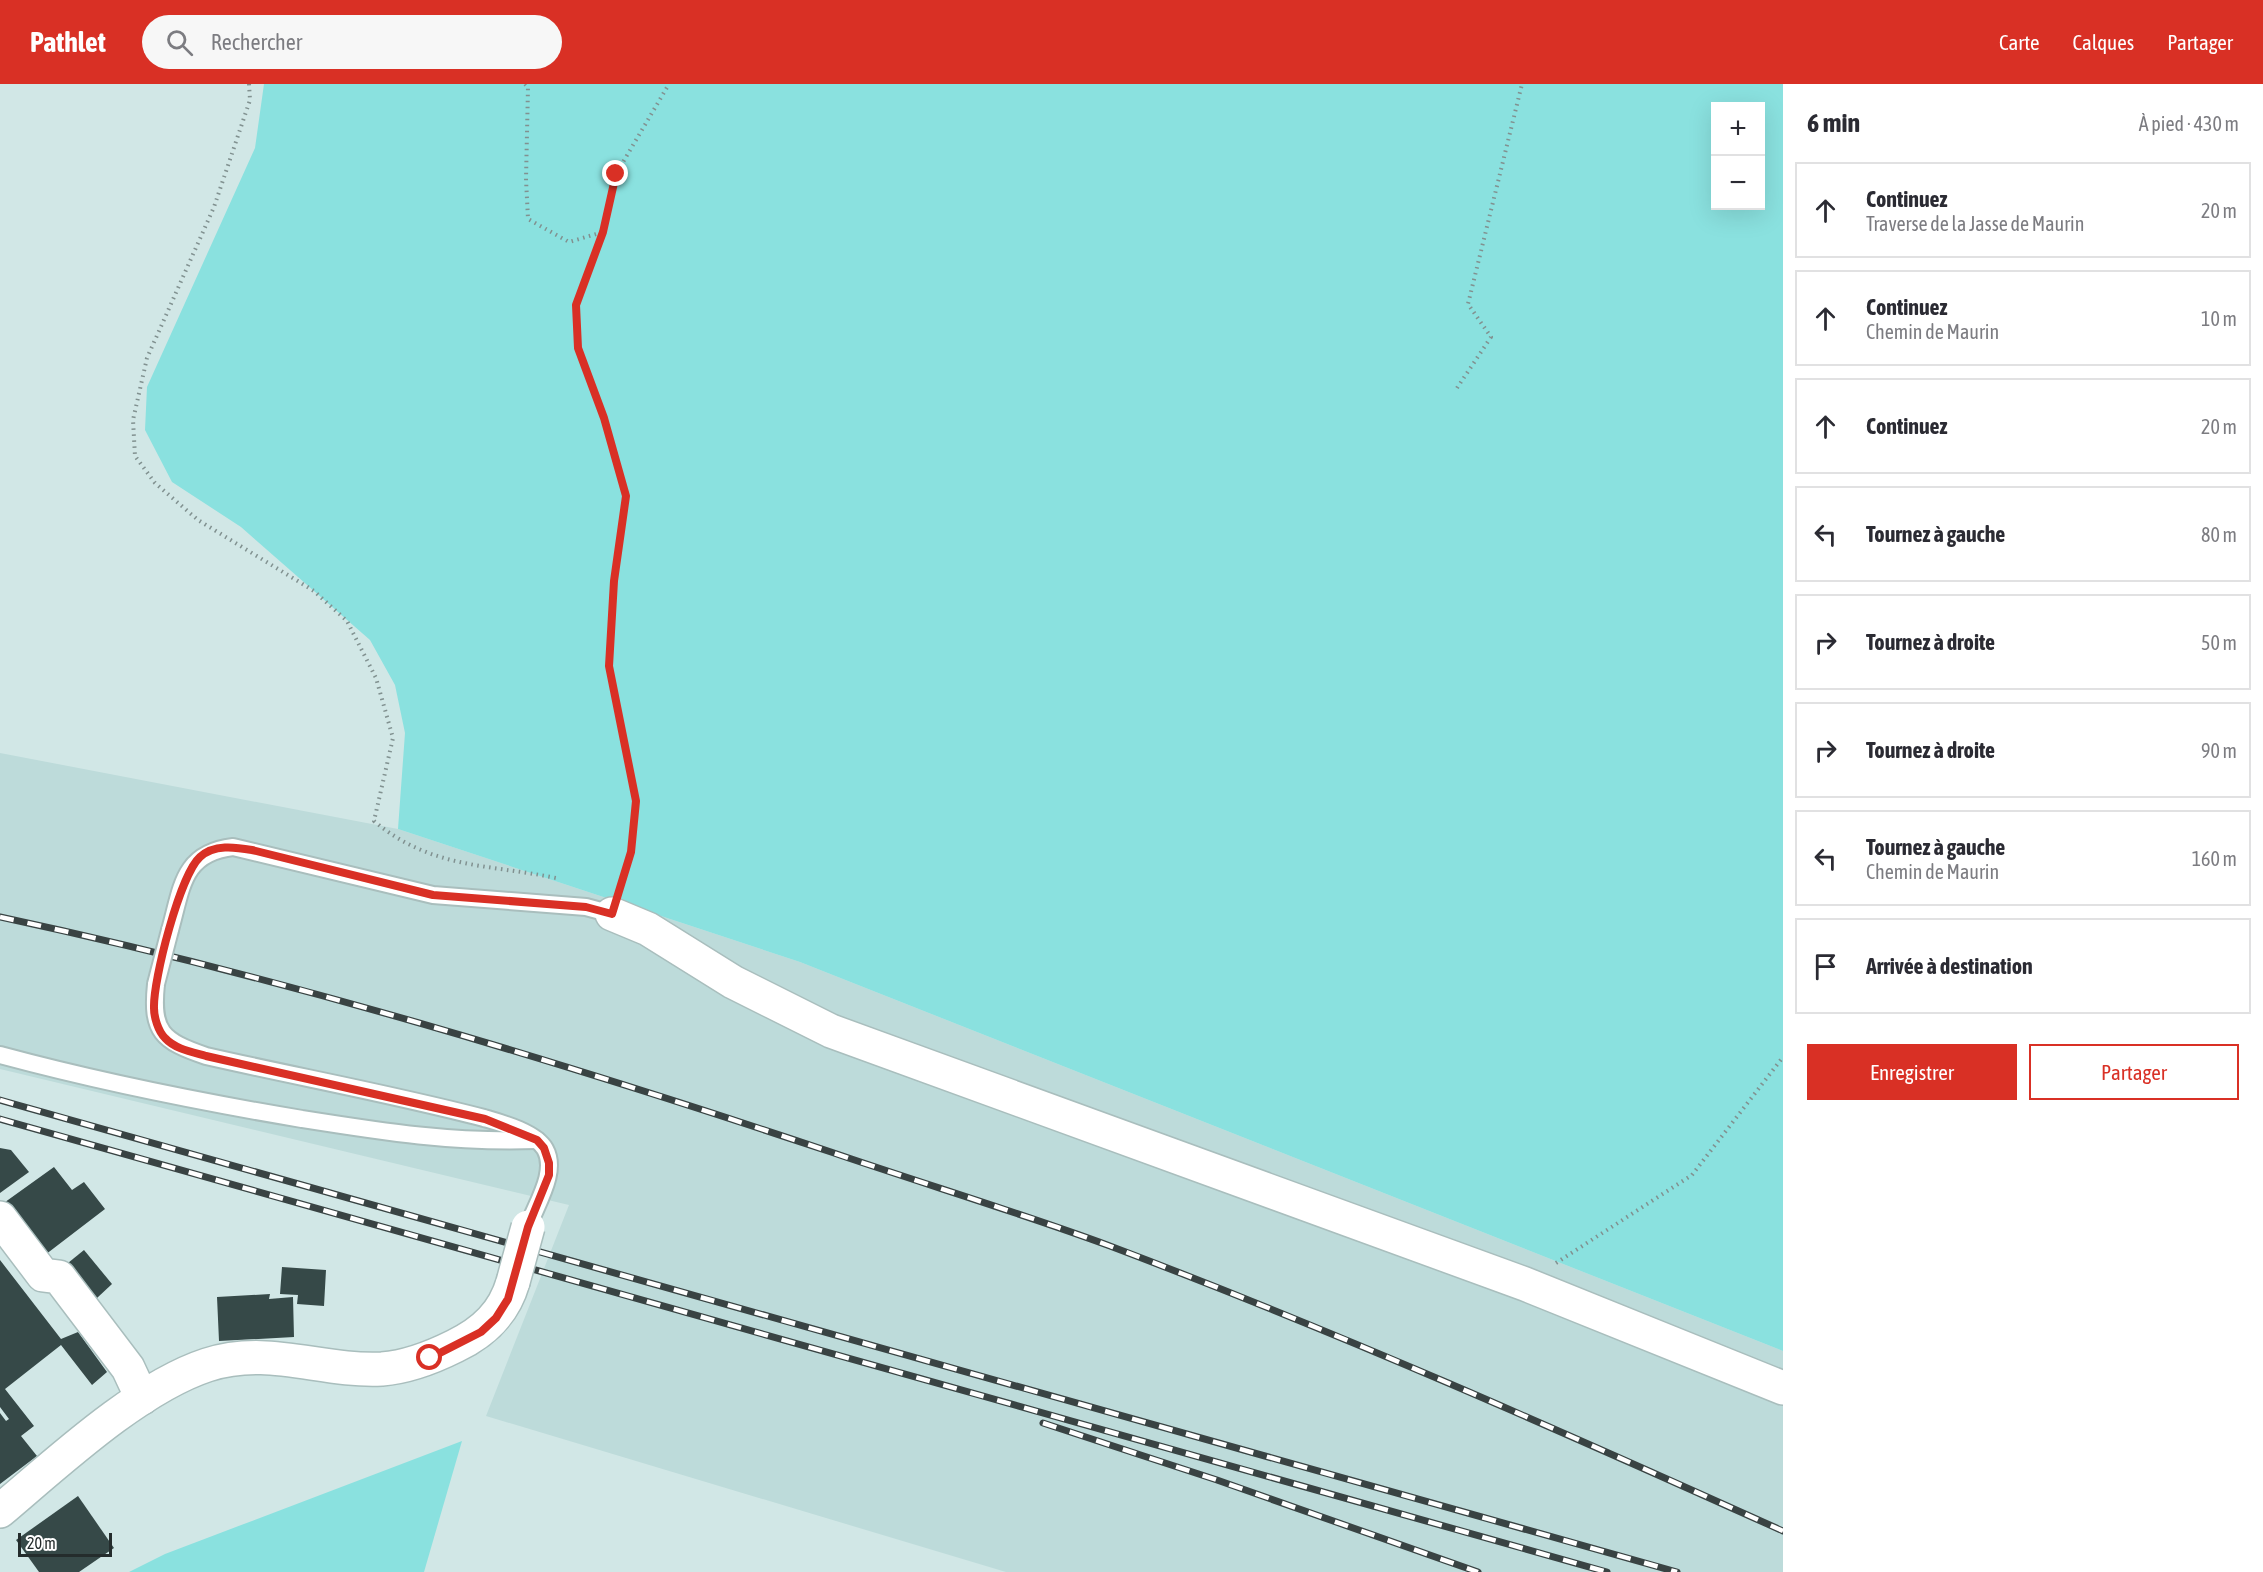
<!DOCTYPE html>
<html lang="fr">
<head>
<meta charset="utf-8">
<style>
	:root { --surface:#fff; --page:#f7f7f7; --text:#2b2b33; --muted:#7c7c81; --line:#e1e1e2; --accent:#d93025 }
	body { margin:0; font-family:"Asap Condensed",sans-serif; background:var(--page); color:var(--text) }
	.controls { position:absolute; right:18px; top:18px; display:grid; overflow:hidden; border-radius:0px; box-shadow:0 6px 24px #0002 }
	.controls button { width:54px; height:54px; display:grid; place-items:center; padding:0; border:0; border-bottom:2px solid var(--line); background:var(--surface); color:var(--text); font:30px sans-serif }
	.scale { position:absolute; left:18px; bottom:15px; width:94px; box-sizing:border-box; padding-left:6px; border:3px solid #242c2c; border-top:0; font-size:16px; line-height:21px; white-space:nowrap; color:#242c2c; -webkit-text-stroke:4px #fff; paint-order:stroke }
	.stop { position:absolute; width:18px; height:18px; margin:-14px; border:4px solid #d93025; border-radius:50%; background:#fff }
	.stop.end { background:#d93025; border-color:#fff; box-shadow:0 2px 6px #0008 }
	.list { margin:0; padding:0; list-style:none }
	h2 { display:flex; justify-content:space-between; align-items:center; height:78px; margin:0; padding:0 24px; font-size:26px }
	h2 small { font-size:20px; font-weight:400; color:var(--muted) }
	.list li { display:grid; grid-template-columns:39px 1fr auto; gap:18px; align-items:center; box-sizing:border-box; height:96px; margin:0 12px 12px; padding:0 12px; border:2px solid var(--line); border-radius:0px }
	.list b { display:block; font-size:22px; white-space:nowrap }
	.list p { margin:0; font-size:20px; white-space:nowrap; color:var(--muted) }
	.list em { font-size:20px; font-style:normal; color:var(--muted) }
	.actions { display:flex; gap:12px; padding:18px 24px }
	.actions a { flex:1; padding:14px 0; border:2px solid var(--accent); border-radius:0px; text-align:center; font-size:21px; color:var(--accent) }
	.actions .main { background:var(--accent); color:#fff }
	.icon { flex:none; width:33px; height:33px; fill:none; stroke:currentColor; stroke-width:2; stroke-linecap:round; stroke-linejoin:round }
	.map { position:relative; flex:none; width:1783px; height:1488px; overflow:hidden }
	header { display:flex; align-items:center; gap:36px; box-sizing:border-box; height:84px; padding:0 30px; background:var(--accent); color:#fff }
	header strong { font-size:28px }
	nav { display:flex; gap:33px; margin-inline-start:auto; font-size:21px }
	.search { width:420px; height:54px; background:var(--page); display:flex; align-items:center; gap:15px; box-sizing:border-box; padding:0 21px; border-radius:33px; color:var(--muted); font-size:22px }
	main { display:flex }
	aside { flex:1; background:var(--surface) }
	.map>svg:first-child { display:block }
	.built { fill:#bddbda }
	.green { fill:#8ae1df; fill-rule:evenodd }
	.building { fill:#364948 }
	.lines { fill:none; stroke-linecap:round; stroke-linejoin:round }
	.lane-casing { stroke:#a9bebd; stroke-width:20 }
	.street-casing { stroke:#a9bebd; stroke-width:36 }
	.path { stroke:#819190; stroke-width:4; stroke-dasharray:1.5 4.5; stroke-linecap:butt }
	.lane { stroke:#fff; stroke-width:16 }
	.street { stroke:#fff; stroke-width:33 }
	.rail-casing { stroke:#394343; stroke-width:7 }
	.rail { stroke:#fff; stroke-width:4.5; stroke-dasharray:14; stroke-linecap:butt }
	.lane-bridge-casing { stroke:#a9bebd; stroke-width:20; stroke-linecap:butt }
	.street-bridge-casing { stroke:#a9bebd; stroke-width:36; stroke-linecap:butt }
	.lane-bridge { stroke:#fff; stroke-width:16 }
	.street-bridge { stroke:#fff; stroke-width:33 }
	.route { stroke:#d93025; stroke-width:8 }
</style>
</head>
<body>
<header>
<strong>Pathlet</strong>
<div class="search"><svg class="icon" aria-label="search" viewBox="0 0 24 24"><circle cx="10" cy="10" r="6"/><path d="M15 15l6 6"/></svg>Rechercher</div>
<nav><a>Carte</a><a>Calques</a><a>Partager</a></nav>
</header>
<main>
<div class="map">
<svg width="1783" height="1488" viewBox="0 0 1783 1488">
	<rect width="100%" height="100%" fill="#d1e7e6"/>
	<!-- built -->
	<path class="built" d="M0,669l398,76 402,133 983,389v221h-777l-520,-156 83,-211 -569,-136z"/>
	<!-- green -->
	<g class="green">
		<path d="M264,0h1519v1267l-983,-389 -402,-133 7,-96 -10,-48 -25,-45 -129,-113 -69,-45 -27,-52 2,-43 108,-239zM1716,22h44v100h-44z"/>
		<path d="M462,1357l-38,131h-295l36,-18z"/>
	</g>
	<!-- building -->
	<g class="building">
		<path d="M0,1064l11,2 18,22 -29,21z"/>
		<path d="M54,1083l18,23 12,-8 21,27 -64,49 -40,-53z"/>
		<path d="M84,1166l28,34 -15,14 -29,-35z"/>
		<path d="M0,1176l61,79 17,-7 29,40 -15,13 -31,-40 -56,44 29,37 -13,10 16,20 -37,28v-71l6,8 3,-2 -9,-12z"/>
		<path d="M282,1183l44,3 -2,36 -27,-2 1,-9 -18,-1z"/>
		<path d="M270,1210l-1,5 24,-2 1,40 -75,4 -2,-44z"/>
		<path d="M78,1412l36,52 -35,24h-40l-23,-32z"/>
	</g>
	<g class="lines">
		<!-- lane casing -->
		<g class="lane-casing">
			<g id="lane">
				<path d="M170,846c12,-42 12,-77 63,-83l200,48 153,12 26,7"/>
				<path d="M156,900c-5,48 6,57 50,72 92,21 186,38 278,62 17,5 51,14 61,31 13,23 -9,55 -17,78"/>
				<path d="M0,971c100,27 200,47 302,64 82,13 151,24 235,21"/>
			</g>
		</g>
		<!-- street casing -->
		<g class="street-casing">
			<g id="street">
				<path d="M612,830l36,15 85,53 98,49 694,253 258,104"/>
				<path d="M0,1134l43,57 16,2 69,91 14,30"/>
				<path d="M0,1427c57,-48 137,-123 207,-146 62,-20 113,7 175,4 26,-2 49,-11 73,-23 29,-14 49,-33 58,-64"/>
			</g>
		</g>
		<!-- path -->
		<g class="path">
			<path d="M249,0l1,16 -36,107 -67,151 -14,62 2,36 20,27 43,37 116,71 33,30 29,57 17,60 -19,83c57,48 114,43 182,57"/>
			<path d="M525,0l3,3 -2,92 2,40 41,23 34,-10"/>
			<path d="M1457,304l34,-51 -23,-33 54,-220"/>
			<path d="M622,800l9,-32 5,-51 -27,-135 4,-85 13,-85 -22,-78 -26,-70 -2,-43 27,-73 13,-58 53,-90"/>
			<path d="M1556,1179l136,-88 91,-118"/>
		</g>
		<!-- lane -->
		<use href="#lane" class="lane"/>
		<!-- street -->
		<use href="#street" class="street"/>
		<!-- rail casing -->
		<g class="rail-casing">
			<g id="rail">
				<path d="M0,833c282,60 558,144 831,235 93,32 187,60 279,94 228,86 451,185 673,285"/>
				<path d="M0,1016l1677,472"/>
				<path d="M0,1035l1607,453"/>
				<path d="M1043,1339l174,57 261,92"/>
			</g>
		</g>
		<!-- rail -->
		<use href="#rail" class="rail"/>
		<!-- lane-bridge casing -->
		<g class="lane-bridge-casing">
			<path id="lane-bridge" d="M156,900l14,-54"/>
		</g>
		<!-- street-bridge casing -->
		<g class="street-bridge-casing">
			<path id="street-bridge" d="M513,1198l15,-55"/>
		</g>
		<!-- lane-bridge -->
		<use href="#lane-bridge" class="lane-bridge"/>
		<!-- street-bridge -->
		<use href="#street-bridge" class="street-bridge"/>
	</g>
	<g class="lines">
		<!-- route -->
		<path class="route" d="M430,1274l51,-26 15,-14 12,-19 20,-72 21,-52v-12l-5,-15 -7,-8 -52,-21 -279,-63c-14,-4 -31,-7 -41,-18 -7,-7 -11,-21 -11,-30 -1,-28 26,-133 46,-151 14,-13 35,-10 52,-7l181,45 153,12 26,7 19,-62 5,-51 -27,-135 5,-85 12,-85 -22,-78 -26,-70 -2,-43 27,-73 13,-58"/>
	</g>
</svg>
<div class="controls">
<button>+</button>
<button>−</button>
</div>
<div class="scale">20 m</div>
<div class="stop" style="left:430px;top:1274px"></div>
<div class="stop end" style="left:616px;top:90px"></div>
</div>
<aside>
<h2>6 min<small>À pied · 430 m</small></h2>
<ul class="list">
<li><svg class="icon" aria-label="ahead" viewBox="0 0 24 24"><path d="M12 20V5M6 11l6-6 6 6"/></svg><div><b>Continuez</b><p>Traverse de la Jasse de Maurin</p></div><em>20 m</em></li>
<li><svg class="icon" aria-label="ahead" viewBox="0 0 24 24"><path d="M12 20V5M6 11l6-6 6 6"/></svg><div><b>Continuez</b><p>Chemin de Maurin</p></div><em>10 m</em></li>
<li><svg class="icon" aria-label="ahead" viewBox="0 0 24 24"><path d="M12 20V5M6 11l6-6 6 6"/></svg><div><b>Continuez</b></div><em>20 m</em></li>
<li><svg class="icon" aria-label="left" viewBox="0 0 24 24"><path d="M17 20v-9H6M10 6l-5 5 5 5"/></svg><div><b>Tournez à gauche</b></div><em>80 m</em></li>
<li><svg class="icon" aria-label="right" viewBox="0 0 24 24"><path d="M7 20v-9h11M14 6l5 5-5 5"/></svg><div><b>Tournez à droite</b></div><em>50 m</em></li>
<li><svg class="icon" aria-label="right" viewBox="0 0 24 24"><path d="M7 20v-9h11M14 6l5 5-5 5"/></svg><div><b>Tournez à droite</b></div><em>90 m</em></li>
<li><svg class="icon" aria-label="left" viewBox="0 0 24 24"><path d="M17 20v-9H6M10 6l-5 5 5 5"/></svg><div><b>Tournez à gauche</b><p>Chemin de Maurin</p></div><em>160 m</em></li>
<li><svg class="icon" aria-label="arrive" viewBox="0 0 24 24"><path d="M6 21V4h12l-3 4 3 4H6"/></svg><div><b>Arrivée à destination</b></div></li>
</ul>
<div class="actions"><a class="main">Enregistrer</a><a>Partager</a></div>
</aside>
</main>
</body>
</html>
